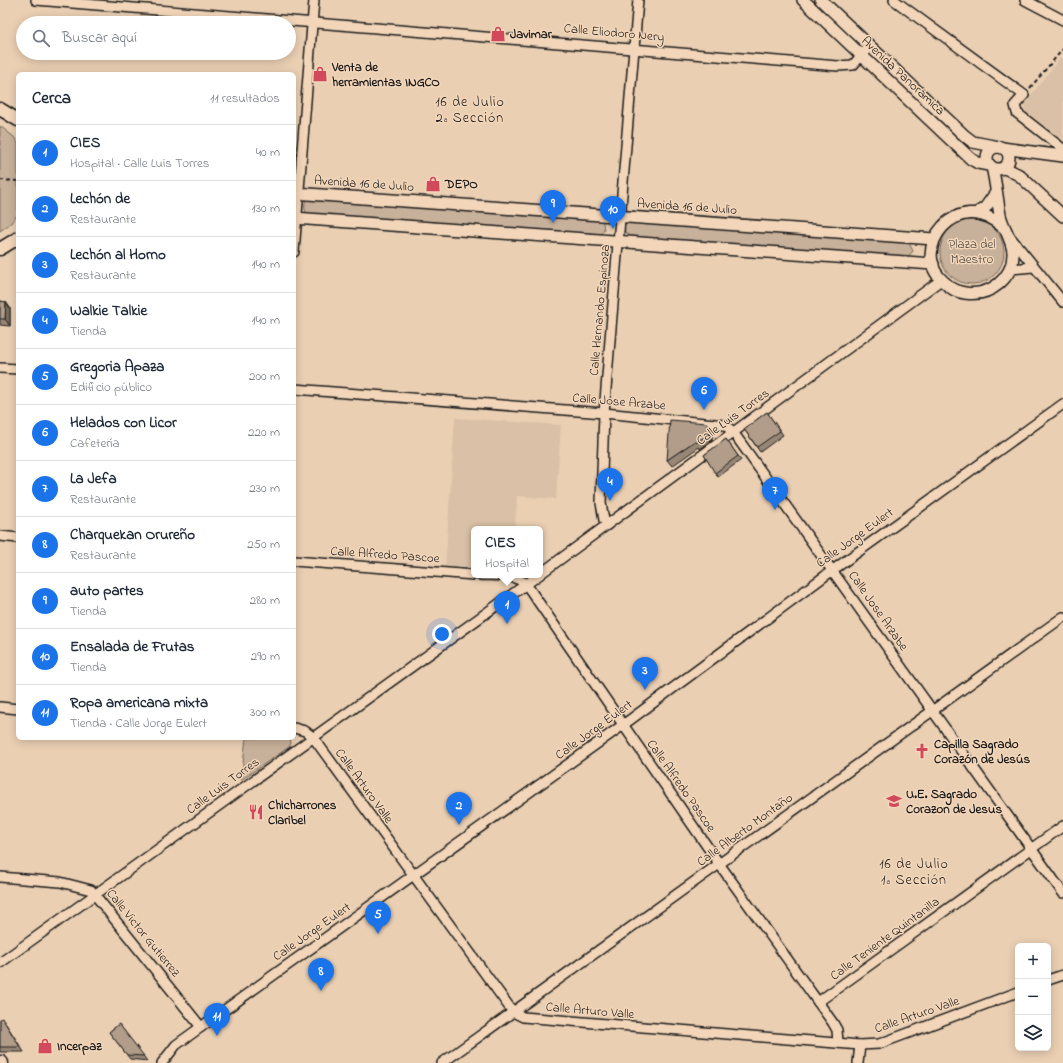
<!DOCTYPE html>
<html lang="es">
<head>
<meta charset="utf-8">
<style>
	:root { --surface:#fff; --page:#f2f2f3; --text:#1f2937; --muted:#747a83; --line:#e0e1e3; --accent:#1a73e8 }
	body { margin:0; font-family:"Indie Flower",sans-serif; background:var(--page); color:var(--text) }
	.controls { position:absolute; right:12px; bottom:12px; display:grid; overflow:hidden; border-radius:6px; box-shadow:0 2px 10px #0003 }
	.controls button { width:36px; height:36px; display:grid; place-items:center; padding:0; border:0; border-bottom:1px solid var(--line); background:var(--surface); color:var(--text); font:20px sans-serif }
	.you { position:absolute; left:442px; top:634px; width:14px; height:14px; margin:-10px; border:3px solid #fff; border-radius:50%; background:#1a73e8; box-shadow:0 0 0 6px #1a73e833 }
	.badge { display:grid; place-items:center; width:26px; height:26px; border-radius:50%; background:var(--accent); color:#fff; font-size:13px; font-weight:700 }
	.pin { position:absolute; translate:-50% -33px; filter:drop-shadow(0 1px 2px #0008) }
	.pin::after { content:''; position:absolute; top:21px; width:14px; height:12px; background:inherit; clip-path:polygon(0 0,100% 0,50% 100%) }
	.popup { position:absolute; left:471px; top:526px; width:72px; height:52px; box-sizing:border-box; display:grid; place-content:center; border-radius:6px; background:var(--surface); filter:drop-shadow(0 1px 3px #0005); font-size:13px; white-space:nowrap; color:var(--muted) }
	.popup b { font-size:15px; color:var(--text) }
	.popup::after { content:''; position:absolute; left:50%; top:100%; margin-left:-8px; border:8px solid transparent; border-top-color:var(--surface) }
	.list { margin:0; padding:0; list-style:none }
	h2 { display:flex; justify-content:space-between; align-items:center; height:52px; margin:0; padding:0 16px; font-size:17px }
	h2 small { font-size:13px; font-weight:400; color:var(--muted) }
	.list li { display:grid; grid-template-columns:26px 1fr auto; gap:12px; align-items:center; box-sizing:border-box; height:56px; padding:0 16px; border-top:1px solid var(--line) }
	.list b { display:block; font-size:15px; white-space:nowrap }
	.list p { margin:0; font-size:13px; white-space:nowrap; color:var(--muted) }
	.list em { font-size:13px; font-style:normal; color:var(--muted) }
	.icon { flex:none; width:22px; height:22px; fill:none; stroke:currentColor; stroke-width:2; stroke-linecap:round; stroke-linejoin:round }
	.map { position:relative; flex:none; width:1063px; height:1063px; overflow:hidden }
	.search { position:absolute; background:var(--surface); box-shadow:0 2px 10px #0003; left:16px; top:16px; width:280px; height:44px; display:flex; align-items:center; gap:10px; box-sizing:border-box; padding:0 14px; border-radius:22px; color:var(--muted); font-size:15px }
	.panel { position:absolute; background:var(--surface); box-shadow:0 2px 10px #0003; left:16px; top:72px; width:280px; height:668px; border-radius:6px }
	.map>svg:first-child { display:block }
	.built { fill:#d9c0a6 }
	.green { fill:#c8b19a; stroke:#72665b }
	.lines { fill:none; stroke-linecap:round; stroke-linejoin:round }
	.minor-casing { stroke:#1c1c1c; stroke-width:12 }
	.tertiary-casing { stroke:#1c1c1c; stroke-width:14 }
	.secondary-casing { stroke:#1c1c1c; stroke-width:15 }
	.trunk-casing { stroke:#1c1c1c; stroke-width:17 }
	.path { stroke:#1c1c1c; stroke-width:2; stroke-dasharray:4 3; stroke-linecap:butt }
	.minor { stroke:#f3d6b9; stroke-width:9 }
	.tertiary { stroke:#f3d6b9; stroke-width:11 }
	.secondary { stroke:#f3d6b9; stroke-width:12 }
	.trunk { stroke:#f3d6b9; stroke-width:14 }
	.wall { fill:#988776; stroke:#1c1c1c }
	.shaded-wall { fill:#7c6e60; stroke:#1c1c1c }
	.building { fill:#b19d89; stroke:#1c1c1c }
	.labels { text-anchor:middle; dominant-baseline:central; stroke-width:3; stroke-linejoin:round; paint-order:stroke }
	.street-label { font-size:13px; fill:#1c1c1c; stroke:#f3d6b9 }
	.poi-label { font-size:13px; font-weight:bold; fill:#1c1c1c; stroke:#f3d6b9; text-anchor:start }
	.park-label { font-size:13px; fill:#47413c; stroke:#f3d6b9 }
	.neighbourhood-label { font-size:14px; letter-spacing:1px; fill:#1c1c1c; stroke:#f3d6b9 }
</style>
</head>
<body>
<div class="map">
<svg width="1063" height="1063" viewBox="0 0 1063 1063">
	<rect width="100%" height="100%" fill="#eacfb3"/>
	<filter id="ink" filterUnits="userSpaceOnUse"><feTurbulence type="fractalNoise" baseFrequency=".025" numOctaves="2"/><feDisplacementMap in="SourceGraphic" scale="8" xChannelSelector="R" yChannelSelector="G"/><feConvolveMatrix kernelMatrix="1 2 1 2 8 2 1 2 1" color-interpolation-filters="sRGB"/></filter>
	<g filter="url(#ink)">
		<!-- built -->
		<g class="built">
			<path d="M1060,58h3v82l-36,-27 -3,-6 1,-4z"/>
			<path d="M455,418l106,7 -5,74 -39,-3 -2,33h-41v42l-29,-1z"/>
		</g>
		<!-- green -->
		<g class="green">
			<path d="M0,126l14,11 4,6v71l-8,10 -10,7z"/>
			<path d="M311,198l287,21 5,3 1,8 -5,5 -290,-20c-5,-4 -5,-9 -3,-15z"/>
			<circle cx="972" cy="252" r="32"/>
			<path d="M627,222l281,19 5,10 -7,8 -276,-23 -5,-4 -1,-6z"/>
			<path d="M246,738h44l1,5 -2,4 -48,33z"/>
		</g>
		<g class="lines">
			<!-- minor casing -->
			<g class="minor-casing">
				<g id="minor">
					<path d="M36,0l802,66 15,-1 17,-19"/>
					<path d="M894,0l130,95 -9,10 2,8 46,36"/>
					<path d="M1025,0l38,20"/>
					<path d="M1011,238l52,64"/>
					<path d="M294,252l20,-252"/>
					<path d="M1010,269l23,-2"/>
					<path d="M0,368l18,1"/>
					<path d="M294,389l310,24 121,12 8,7 330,461"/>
					<path d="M607,525l-3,-5 -3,-17 3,-90 34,-413"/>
					<path d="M0,536l18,2"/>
					<path d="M294,561l180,14"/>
					<path d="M540,574l401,-294"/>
					<path d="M480,575c14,1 35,-1 46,9l194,281 113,158 4,7 1,13"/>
					<path d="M0,707l18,2"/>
					<path d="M294,728l11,3 8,6 200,275 10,5 337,28 19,-1 139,-52"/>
					<path d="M0,877l60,5 31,8 110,137"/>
					<path d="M0,963l539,-388"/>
					<path d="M1048,980l15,-5"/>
					<path d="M818,1002l245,-176"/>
					<path d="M162,1063l14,-18 25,-18 422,-302 210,-155 230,-166"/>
					<path d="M442,1063l621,-446"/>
					<path d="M858,1063l2,-18"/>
				</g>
			</g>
			<!-- tertiary casing -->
			<g class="tertiary-casing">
				<g id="tertiary">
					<path d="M803,0l168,159 7,4 11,2"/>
					<path d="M821,0l144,136 8,6 26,5"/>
					<circle cx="998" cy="158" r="11"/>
					<path d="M1002,148l61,8"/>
					<path d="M992,167c4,16 5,32 8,48 3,13 12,24 13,37 1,26 -23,45 -48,41 -8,-1 -15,-5 -21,-11 -37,-31 13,-97 59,-55"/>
					<path d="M1005,168l14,7 44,41"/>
					<path d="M294,193l640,46"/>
					<path d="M977,213l8,-5 10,-14"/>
					<path d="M294,218l639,46"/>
				</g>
			</g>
			<!-- secondary casing -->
			<g class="secondary-casing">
				<g id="secondary">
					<path d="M0,109l18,11"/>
					<path d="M0,249l18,-11"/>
				</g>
			</g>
			<!-- trunk casing -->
			<g class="trunk-casing">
				<path id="trunk" d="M0,1063h1"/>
			</g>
			<!-- path -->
			<g class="path">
				<path d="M1030,88l33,-39"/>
				<path d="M0,180l18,1"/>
			</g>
			<!-- minor -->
			<use href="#minor" class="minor"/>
			<!-- tertiary -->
			<use href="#tertiary" class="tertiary"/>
			<!-- secondary -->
			<use href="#secondary" class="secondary"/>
			<!-- trunk -->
			<use href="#trunk" class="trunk"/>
		</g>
		<!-- wall -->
		<g class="wall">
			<path d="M0,301l6,1 4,6v18l-10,-1z"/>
			<path d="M767,412l16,23 -23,17 -16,-23z"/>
			<path d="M711,430l2,5 -2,6 -11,8 -1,-2 -27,19 -5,-6z"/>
			<path d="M726,439l15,21 -23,17 -14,-22z"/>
			<path d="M0,1019l6,5 18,28h-24z"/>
			<path d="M119,1024l28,37 -17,-2 -21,-27z"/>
		</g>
		<!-- shaded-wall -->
		<g class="shaded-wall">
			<path d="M6,302l4,6v18l-5,-7z"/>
			<path d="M707,423l4,7 2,5 -2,6 -4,-6z"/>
		</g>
		<!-- building -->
		<g class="building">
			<path d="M0,301l6,1 -1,17h-5z"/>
			<path d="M767,412l13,19 -23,16 -13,-18z"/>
			<path d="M670,420l37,3 2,6 -2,6 -11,8 -1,-2 -28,19z"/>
			<path d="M726,439l12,17 -23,17 -11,-18z"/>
			<path d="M2,1018l18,29h-20v-28z"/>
			<path d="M119,1024l25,32 -17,-1 -18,-23z"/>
		</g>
	</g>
	<!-- icons -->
	<defs>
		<g id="shop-bare" transform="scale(1.2)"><path d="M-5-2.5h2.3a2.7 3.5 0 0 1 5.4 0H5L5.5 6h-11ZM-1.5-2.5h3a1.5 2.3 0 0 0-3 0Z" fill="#d1495b" stroke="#f3d6b9" stroke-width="2.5" paint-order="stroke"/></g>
		<g id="church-bare" transform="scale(1.2)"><path d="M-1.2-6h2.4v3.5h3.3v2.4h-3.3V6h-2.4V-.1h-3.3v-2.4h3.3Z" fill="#d1495b" stroke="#f3d6b9" stroke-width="2.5" paint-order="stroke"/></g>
		<g id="school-bare" transform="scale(1.2)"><path d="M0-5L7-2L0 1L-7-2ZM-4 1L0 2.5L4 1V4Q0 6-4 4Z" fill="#d1495b" stroke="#f3d6b9" stroke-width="2.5" paint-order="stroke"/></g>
		<g id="restaurant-bare" transform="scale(1.2)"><path d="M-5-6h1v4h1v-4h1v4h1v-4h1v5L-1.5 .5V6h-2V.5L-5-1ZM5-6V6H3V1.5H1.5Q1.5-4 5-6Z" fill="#d1495b" stroke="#f3d6b9" stroke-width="2.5" paint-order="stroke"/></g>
	</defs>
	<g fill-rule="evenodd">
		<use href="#shop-bare" x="498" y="34"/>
		<use href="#shop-bare" x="320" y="74"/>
		<use href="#shop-bare" x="433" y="184"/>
		<use href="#church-bare" x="922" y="751"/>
		<use href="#school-bare" x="894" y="801"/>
		<use href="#restaurant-bare" x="256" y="812"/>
		<use href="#shop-bare" x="45" y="1046"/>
	</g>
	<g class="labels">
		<!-- street labels -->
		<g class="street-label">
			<text transform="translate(614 33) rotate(5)">Calle Eliodoro Nery</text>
			<text transform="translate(903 76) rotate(43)">Avenida Panorámica</text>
			<text transform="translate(364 184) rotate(4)">Avenida 16 de Julio</text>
			<text transform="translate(687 207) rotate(4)">Avenida 16 de Julio</text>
			<text transform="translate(600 310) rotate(-85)">Calle Hernando Espinoza</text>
			<text transform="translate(619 402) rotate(5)">Calle Jose Arzabe</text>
			<text transform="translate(733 417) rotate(-36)">Calle Luis Torres</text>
			<text transform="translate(855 538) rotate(-36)">Calle Jorge Eulert</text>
			<text transform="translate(385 555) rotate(4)">Calle Alfredo Pascoe</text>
			<text transform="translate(878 611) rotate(55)">Calle Jose Arzabe</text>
			<text transform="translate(594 730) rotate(-36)">Calle Jorge Eulert</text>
			<text transform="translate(223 786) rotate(-36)">Calle Luis Torres</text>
			<text transform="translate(364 786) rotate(54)">Calle Arturo Valle</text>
			<text transform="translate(681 786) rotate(55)">Calle Alfredo Pascoe</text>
			<text transform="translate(745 830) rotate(-36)">Calle Alberto Montaño</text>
			<text transform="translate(312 932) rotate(-35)">Calle Jorge Eulert</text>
			<text transform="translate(143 933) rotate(51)">Calle Victor Gutierrez</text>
			<text transform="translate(885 939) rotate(-36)">Calle Teniente Quintanilla</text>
			<text transform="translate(590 1011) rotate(5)">Calle Arturo Valle</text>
			<text transform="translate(917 1015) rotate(-19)">Calle Arturo Valle</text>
		</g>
		<!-- poi labels -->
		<g class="poi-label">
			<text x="510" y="34">Javimar</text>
			<text x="332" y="67">Venta de<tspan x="332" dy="15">herramientas INGCO</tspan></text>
			<text x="445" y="184">DEPO</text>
			<text x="934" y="744">Capilla Sagrado<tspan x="934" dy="15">Corazón de Jesús</tspan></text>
			<text x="906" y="794">U.E. Sagrado<tspan x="906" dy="15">Corazon de Jesus</tspan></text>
			<text x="268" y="805">Chicharrones<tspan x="268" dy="15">Claribel</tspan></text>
			<text x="57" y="1046">Incerpaz</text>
		</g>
		<!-- park labels -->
		<g class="park-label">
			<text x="972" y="244">Plaza del<tspan x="972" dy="15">Maestro</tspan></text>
		</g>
		<!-- neighbourhood labels -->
		<g class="neighbourhood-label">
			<text x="470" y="102">16 de Julio<tspan x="470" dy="16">2ª Sección</tspan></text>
			<text x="914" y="864">16 de Julio<tspan x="914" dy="16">1ª Sección</tspan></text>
		</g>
	</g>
</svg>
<div class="controls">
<button>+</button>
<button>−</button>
<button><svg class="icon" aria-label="layers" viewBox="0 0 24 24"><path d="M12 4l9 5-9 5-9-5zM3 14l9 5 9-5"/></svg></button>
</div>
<div class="you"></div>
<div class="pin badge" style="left:507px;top:624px">1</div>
<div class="popup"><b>CIES</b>Hospital</div>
<div class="pin badge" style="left:459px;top:825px">2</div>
<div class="pin badge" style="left:645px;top:690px">3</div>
<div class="pin badge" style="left:610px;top:501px">4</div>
<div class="pin badge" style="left:378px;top:934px">5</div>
<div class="pin badge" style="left:704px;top:410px">6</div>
<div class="pin badge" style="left:775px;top:510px">7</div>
<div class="pin badge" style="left:321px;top:991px">8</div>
<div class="pin badge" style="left:553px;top:223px">9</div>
<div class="pin badge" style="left:613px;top:229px">10</div>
<div class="pin badge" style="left:217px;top:1036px">11</div>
<div class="search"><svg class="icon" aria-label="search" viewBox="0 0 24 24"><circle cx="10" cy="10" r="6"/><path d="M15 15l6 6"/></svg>Buscar aquí</div>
<section class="panel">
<h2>Cerca<small>11 resultados</small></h2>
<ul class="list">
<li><span class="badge">1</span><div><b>CIES</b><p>Hospital · Calle Luis Torres</p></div><em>40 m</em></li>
<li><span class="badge">2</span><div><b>Lechón de</b><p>Restaurante</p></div><em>130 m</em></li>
<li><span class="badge">3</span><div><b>Lechón al Horno</b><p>Restaurante</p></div><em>140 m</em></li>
<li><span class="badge">4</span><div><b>Walkie Talkie</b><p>Tienda</p></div><em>140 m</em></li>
<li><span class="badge">5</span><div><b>Gregoria Apaza</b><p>Edificio público</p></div><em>200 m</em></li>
<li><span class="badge">6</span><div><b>Helados con Licor</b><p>Cafetería</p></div><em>220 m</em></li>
<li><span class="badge">7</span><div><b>La Jefa</b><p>Restaurante</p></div><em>230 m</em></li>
<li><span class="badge">8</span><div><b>Charquekan Orureño</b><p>Restaurante</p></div><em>250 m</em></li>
<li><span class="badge">9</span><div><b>auto partes</b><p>Tienda</p></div><em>280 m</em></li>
<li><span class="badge">10</span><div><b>Ensalada de Frutas</b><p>Tienda</p></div><em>290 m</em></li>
<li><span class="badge">11</span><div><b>Ropa americana mixta</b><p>Tienda · Calle Jorge Eulert</p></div><em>300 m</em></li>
</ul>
</section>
</div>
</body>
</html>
